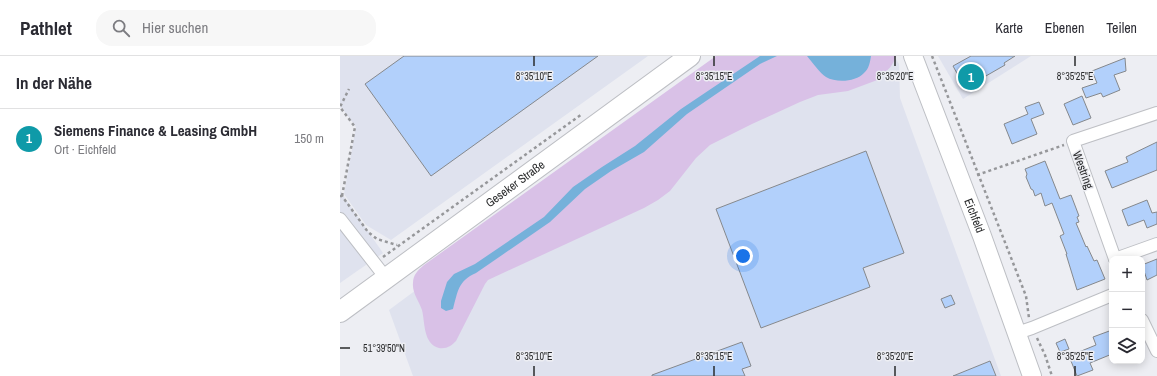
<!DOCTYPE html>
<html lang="de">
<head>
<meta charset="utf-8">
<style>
	:root { --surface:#fff; --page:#f7f7f7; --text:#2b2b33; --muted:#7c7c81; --line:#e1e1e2; --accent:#216a61 }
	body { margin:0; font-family:"Archivo Narrow",sans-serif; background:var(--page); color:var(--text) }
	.controls { position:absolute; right:12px; bottom:12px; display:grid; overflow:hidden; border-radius:8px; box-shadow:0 2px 10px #0003 }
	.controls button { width:36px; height:36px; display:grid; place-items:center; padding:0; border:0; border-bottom:1px solid var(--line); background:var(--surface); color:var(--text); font:20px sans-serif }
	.you { position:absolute; left:403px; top:200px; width:14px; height:14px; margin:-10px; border:3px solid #fff; border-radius:50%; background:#1a73e8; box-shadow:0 0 0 6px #1a73e833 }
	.badge { display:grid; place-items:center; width:26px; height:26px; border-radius:50%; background:var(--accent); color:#fff; font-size:13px; font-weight:700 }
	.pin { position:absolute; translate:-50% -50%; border:2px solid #fff; box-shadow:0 1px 4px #0006 }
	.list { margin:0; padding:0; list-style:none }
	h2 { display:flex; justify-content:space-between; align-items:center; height:52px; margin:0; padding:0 16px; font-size:17px }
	h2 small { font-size:13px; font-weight:400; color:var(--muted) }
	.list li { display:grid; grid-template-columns:26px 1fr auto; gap:12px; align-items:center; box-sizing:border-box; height:60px; padding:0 16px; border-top:1px solid var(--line) }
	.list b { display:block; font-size:15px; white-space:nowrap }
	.list p { margin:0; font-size:13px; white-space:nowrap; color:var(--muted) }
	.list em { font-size:13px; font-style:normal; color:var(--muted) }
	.icon { flex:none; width:22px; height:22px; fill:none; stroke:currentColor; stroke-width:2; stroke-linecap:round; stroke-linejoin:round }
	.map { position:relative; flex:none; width:817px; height:320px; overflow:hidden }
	header { display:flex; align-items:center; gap:24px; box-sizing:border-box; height:56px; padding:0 20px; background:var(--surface); border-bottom:1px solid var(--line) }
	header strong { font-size:19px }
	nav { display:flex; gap:22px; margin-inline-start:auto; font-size:14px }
	.search { width:280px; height:36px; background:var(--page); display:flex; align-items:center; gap:10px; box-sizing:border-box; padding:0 14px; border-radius:16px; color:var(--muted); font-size:15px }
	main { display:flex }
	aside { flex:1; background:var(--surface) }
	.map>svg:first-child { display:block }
	.built { fill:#dfe2ee }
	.green { fill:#d9c1e7 }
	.water { fill:#75b1da }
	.building { fill:#b2d0fb; stroke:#85888c }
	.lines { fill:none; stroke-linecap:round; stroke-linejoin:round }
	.minor-casing { stroke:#bdbfc4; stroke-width:14 }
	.secondary-casing { stroke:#bdbfc4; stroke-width:20 }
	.primary-casing { stroke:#bdbfc4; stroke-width:22 }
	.path { stroke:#96979a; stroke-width:2.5; stroke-dasharray:3 3; stroke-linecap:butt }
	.minor { stroke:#fff; stroke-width:12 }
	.secondary { stroke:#fff; stroke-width:18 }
	.primary { stroke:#fff; stroke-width:20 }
	.ticks { fill:none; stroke:#2a2b2c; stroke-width:1.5 }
	.labels { text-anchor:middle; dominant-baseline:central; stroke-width:3; stroke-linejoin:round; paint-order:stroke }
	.street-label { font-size:12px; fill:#2a2b2c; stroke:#edeef3 }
	.ticks-label { font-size:10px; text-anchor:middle; fill:#2a2b2c; stroke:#edeef3; stroke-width:3; stroke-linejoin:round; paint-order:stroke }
</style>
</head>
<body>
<header>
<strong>Pathlet</strong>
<div class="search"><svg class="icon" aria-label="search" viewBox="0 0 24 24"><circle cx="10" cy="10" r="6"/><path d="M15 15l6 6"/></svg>Hier suchen</div>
<nav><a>Karte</a><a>Ebenen</a><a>Teilen</a></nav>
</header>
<main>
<aside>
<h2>In der Nähe<small></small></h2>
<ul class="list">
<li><span class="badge" style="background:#0f9aa8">1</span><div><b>Siemens Finance &amp; Leasing GmbH</b><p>Ort · Eichfeld</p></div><em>150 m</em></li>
</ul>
</aside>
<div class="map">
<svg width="817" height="320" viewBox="0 0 817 320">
	<rect width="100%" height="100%" fill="#edeef3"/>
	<!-- built -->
	<g class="built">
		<path d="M0,0h308l-257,184 -25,-15 -22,-31 12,-67 -14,-19 -2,-1z"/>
		<path d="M554,0l5,8 1,34 101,278h-588l-24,-66 200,-148z"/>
		<path d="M598,0h93l-68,43z"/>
		<path d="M0,135l43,62 -43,30z"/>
	</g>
	<!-- green -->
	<path class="green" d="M376,0h180c-3,9 -8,16 -17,19l1,4 -32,12 -30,4 -18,7 -48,22 -42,21 -14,13 -26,33 -12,9 -14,8 -156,72 -3,4 -29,57c-5,5 -9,8 -17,7 -16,-4 -14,-26 -17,-38 -3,-9 -10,-17 -9,-27 0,-8 5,-13 11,-18z"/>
	<!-- water -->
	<g class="water">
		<path d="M420,0h17l-17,8 -73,50 -43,38 -33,19 -26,18 -35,33 -74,51c-18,8 -18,18 -23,36l-7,2 -5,-3v-7l6,-19 7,-8 21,-10 69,-47 29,-30 29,-20 33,-21 46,-37z"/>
		<path d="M467,0h64c-1,6 -2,13 -7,17 -8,9 -28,10 -38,4 -6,-4 -14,-15 -19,-21z"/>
	</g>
	<!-- building -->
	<g class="building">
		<path d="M64,0h194l-167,120 -66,-92z"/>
		<path d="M631,0h44l-11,7 1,2 -40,23 -12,-22z"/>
		<path d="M785,2l1,13 -12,4 6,15 -17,7 -2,-4 -15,5 -4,-10 15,-5 -5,-12z"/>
		<path d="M742,40l9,22 -18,7 -9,-21z"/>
		<path d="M699,46l5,12 -13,5 6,15 -25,10 -8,-20 24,-10 -3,-7z"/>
		<path d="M817,86v28l-45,18 -7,-17 23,-9 -2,-5z"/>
		<path d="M526,95l38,102 -41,15 7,19 -109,41 -45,-119z"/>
		<path d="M705,105l15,38 11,-4 8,21 -2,1 2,5 -3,1 10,24 1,-1 7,15 3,-1 8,19 -28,11 -11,-36h1l-7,-18 4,-2 -12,-31 -7,3 -4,-13 -6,3 -2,-6 -2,-1 -5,-12 1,-3 -2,-5z"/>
		<path d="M807,144l5,13 5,-1v12l-10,4 -3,-8 -16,6 -6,-16z"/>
		<path d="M817,203v16l-10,5 -5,-15z"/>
		<path d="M611,239l4,9 -10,4 -4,-9z"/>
		<path d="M772,274v24l-22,9 3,7 -16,6 -8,-20 27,-11 -3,-8z"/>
		<path d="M725,283l4,10 -9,3 -4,-9z"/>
		<path d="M402,286l9,24 -9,3 3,7h-93v-1z"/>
		<path d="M650,305l6,15h-43z"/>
	</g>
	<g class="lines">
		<!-- minor casing -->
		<g class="minor-casing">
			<g id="minor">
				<path d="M0,163l46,59"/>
				<path d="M775,203l-42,-118 84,-28"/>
				<path d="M775,203l42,-15"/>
				<path d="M802,264l15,31"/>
				<path d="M677,277l15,-5 80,-33"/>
			</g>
		</g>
		<!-- secondary casing -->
		<g class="secondary-casing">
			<g id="secondary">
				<path id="s1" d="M573,0l69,180 50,140"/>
			</g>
		</g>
		<!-- primary casing -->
		<g class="primary-casing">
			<g id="primary">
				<path id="s2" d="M0,256l350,-256"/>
			</g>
		</g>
		<!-- path -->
		<g class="path">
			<path d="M592,0l94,240 3,22"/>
			<path d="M637,119l87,-30"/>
			<path d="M0,140h2l26,36 9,7 20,6"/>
			<path d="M2,140l13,-69 -15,-20 9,-18"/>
			<path d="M43,201l199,-143"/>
			<path d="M697,282l8,17 7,21"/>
		</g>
		<!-- minor -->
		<use href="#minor" class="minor"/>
		<!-- secondary -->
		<use href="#secondary" class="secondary"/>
		<!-- primary -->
		<use href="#primary" class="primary"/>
	</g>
	<!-- ticks -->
	<path class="ticks" d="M194,0v10M374,0v10M555,0v10M735,0v10M0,292h10M194,310v10M374,310v10M555,310v10M735,310v10"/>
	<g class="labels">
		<!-- street labels -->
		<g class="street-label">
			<text transform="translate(743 114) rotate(70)">Westring</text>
			<text stroke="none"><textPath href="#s2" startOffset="217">Geseker Straße</textPath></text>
			<text stroke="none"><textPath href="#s1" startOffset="171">Eichfeld</textPath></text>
		</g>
	</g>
	<g class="ticks-label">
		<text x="194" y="24">8°35'10"E</text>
		<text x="374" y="24">8°35'15"E</text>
		<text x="555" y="24">8°35'20"E</text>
		<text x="735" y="24">8°35'25"E</text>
		<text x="44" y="296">51°39'50"N</text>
		<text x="194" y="304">8°35'10"E</text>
		<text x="374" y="304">8°35'15"E</text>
		<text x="555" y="304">8°35'20"E</text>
		<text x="735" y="304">8°35'25"E</text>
	</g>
</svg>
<div class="controls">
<button>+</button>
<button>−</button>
<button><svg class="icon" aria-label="layers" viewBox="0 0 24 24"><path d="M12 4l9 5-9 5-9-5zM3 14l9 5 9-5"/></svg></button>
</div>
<div class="you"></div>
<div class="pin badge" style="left:631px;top:21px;background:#0f9aa8">1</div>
</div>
</main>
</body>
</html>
